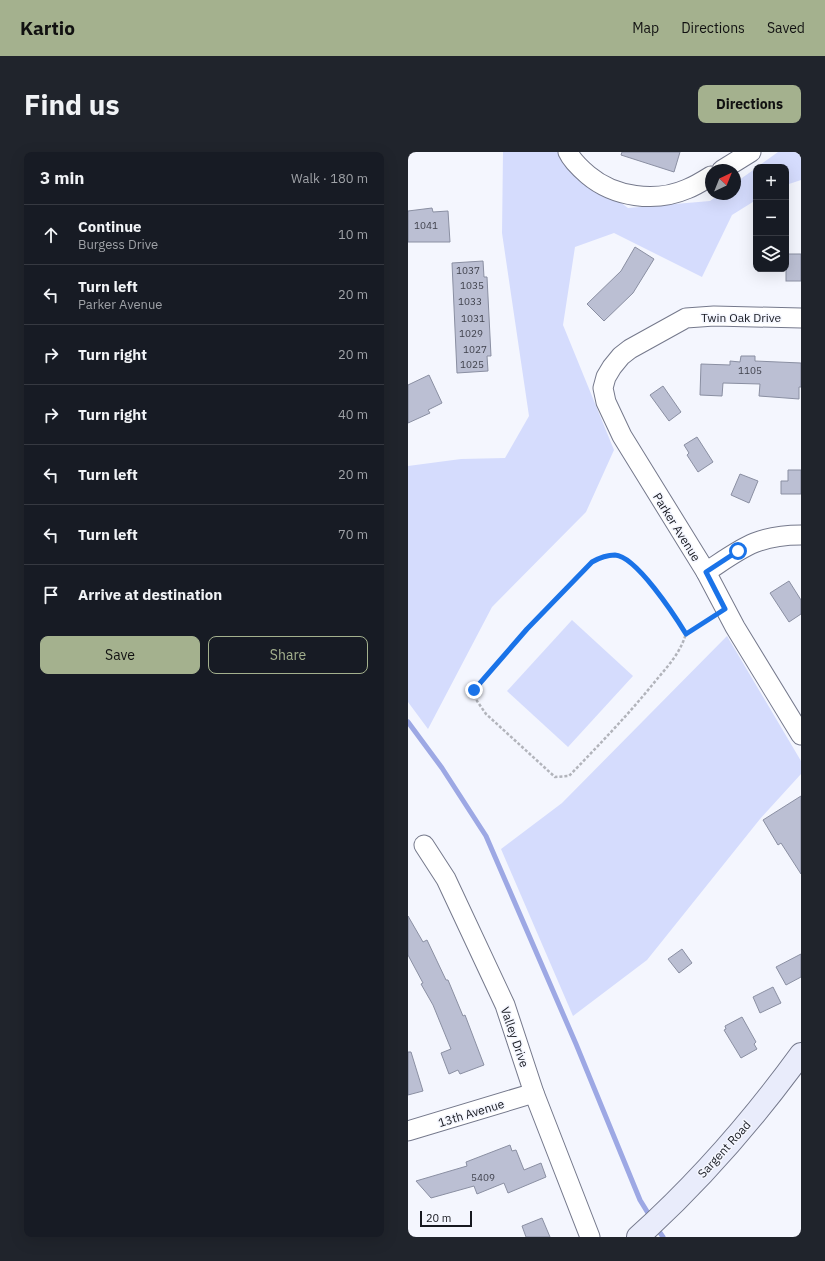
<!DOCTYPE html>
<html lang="en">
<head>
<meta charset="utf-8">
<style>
	:root { --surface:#171b24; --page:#20242c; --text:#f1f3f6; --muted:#9ea1a6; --line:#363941; --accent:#a4b18e }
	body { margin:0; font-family:"IBM Plex Sans",sans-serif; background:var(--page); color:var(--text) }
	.controls { position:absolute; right:12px; top:12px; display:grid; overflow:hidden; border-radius:8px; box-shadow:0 4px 16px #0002 }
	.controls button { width:36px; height:36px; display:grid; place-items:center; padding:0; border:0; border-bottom:1px solid var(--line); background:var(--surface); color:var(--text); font:20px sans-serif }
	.compass { position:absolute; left:297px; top:12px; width:36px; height:36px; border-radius:50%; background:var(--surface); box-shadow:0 4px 16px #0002; rotate:43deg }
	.scale { position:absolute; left:12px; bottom:10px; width:52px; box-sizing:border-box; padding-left:4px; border:2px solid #171920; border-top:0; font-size:11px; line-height:14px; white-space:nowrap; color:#171920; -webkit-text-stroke:3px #f4f6fe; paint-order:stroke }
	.stop { position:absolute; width:12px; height:12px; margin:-9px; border:3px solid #1a73e8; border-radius:50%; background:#fff }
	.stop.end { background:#1a73e8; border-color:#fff; box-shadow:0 1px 4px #0008 }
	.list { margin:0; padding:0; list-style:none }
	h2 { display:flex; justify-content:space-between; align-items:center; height:52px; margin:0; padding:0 16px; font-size:17px }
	h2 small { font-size:13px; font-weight:400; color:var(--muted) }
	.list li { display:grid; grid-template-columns:26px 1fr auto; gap:12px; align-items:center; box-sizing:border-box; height:60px; padding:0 16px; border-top:1px solid var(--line) }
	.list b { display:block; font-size:15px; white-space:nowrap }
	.list p { margin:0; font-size:13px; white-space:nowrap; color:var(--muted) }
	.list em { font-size:13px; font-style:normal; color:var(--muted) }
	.actions { display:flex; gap:8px; padding:12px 16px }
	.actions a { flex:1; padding:9px 0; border:1px solid var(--accent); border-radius:8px; text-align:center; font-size:14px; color:var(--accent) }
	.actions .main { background:var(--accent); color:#111 }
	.icon { flex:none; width:22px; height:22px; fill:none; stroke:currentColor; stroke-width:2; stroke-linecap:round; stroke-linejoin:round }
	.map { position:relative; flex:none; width:393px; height:1085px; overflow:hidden; border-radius:8px }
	header { display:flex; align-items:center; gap:24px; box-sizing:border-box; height:56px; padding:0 20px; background:var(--accent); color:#111 }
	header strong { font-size:19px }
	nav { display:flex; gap:22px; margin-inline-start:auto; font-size:14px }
	.intro { display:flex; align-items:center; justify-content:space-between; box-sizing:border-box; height:96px; padding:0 24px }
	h1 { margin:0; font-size:28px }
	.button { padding:10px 18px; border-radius:8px; background:var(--accent); color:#111; font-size:14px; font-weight:700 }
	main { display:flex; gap:24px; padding:0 24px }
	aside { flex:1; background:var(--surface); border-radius:8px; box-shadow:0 4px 16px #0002 }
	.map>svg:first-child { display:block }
	.green { fill:#d5dcfd }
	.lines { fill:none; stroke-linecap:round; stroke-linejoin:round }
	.stream { stroke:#9da8e4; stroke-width:5 }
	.building { fill:#bbbfd3; stroke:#8a8fa2 }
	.street-casing { stroke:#75798c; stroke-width:21 }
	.secondary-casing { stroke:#75798c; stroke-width:24 }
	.path { stroke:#b2b4bb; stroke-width:2.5; stroke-dasharray:3 2; stroke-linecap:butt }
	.street { stroke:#fff; stroke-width:19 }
	.secondary { stroke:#e9ecfb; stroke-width:22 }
	.route { stroke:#1a73e8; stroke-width:5 }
	.labels { text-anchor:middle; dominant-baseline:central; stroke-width:3; stroke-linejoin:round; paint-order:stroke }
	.number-label { font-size:10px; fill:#40424d }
	.street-label { font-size:12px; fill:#171920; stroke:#f4f6fe }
</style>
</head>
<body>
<header>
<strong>Kartio</strong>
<nav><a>Map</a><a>Directions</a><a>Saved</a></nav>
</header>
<div class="intro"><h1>Find us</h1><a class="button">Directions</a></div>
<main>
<aside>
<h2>3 min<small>Walk · 180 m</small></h2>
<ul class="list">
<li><svg class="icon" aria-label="ahead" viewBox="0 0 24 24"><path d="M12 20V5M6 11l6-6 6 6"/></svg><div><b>Continue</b><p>Burgess Drive</p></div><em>10 m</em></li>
<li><svg class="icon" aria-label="left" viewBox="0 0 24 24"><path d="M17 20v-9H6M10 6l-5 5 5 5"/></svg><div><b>Turn left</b><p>Parker Avenue</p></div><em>20 m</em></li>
<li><svg class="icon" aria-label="right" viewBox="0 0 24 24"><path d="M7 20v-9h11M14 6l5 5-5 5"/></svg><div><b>Turn right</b></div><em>20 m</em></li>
<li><svg class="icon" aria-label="right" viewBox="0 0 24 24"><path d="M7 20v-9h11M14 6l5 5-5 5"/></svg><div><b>Turn right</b></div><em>40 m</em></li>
<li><svg class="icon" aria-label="left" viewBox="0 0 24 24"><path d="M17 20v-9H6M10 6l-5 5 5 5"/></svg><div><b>Turn left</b></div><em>20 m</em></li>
<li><svg class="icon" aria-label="left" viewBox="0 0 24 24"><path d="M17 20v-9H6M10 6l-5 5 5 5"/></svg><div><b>Turn left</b></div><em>70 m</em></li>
<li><svg class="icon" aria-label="arrive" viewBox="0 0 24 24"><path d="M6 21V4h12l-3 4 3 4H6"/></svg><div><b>Arrive at destination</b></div></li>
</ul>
<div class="actions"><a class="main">Save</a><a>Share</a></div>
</aside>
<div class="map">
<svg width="393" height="1085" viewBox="0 0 393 1085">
	<rect width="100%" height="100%" fill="#f4f6fe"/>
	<!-- green -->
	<g class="green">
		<path d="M95,0h55l5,7 65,49 82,-7 10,-7h15v-11l21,-15v32l-24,15 -30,62 -88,-44 -39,14 -12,78 51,125 -28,62 -94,95 -64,122 -20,-27v-236l53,-7 44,-1 24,-42 -27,-183z"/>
		<path d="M370,0h23v28l-15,5v-18h-29z"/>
		<path d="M164,468l61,56 -65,71 -61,-56z"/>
		<path d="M319,484l74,125v13l-41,45 -113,141 -74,56 -72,-167 61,-46z"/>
	</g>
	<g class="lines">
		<!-- stream -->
		<g class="stream">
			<path d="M0,570l34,46 44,68 90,208 64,156 11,18"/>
			<path d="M248,1075l7,10"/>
		</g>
	</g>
	<!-- building -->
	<g class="building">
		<path d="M214,0h58l-6,20 -53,-17z"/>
		<path d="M24,56l1,4 15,-1 2,31h-42v-31z"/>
		<path d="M227,95l19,12 -21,34 -29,28 -17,-17 34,-33z"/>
		<rect x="378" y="102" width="15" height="27"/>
		<path d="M75,109l1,16h3l4,79h-4l1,15 -31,2 -5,-110z"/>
		<path d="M333,204h14v5l46,2v24h-2v12l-40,-3 1,-12 -37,-1 -1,13 -22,-1 1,-31 29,1v-4l10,1z"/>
		<path d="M21,223l13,28 -14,7 2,3 -22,10v-38z"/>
		<path d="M255,234l18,26 -12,9 -19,-26z"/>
		<path d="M289,285l16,25 -15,10 -11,-17 2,-2 -5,-8z"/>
		<path d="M380,318h13v24h-20v-13h7z"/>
		<path d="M332,322l18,7 -9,22 -18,-8z"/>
		<path d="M381,429l12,19v14l-12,8 -19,-29z"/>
		<path d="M393,644v78l-20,-31 -3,2 -15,-25z"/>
		<path d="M0,764l15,26 4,-2 19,40h2l15,36 2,-1 19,50 -24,9 -2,-4 -9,4 -8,-21 10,-4 -18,-44 -12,-21 2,-1 -15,-28z"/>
		<path d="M274,797l10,14 -13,10 -11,-14z"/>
		<path d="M393,802v23l-15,8 -10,-18z"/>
		<path d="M365,835l8,16 -21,10 -7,-16z"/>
		<path d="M334,865l14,25 -2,2 3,5 -16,9 -17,-28 2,-1 -1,-3z"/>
		<path d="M0,900h3l12,39 -15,4z"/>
		<path d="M102,993l2,6 4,-1 8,20 17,-7 5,14 -38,16 -4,-10 -27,11 -3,-8 -43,12 -15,-17 51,-15 -1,-4z"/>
		<path d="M134,1066l8,19h-24l-4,-11z"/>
	</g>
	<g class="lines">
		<!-- street casing -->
		<g class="street-casing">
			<g id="street">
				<path d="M160,0c4,9 13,17 20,23 26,22 67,28 99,14 8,-3 16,-8 24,-13"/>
				<path d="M314,18l29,-18"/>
				<path d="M393,166l-87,-2 -28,2 -56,31 -9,7 -9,11 -6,10 -3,11 3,14 16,34 84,136 29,55 66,108"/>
				<path d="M298,420c35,-23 50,-37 95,-37"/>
				<path d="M16,693l22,34 59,126 29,88 56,144"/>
				<path d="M0,979l126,-38"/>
			</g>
		</g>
		<!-- secondary casing -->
		<g class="secondary-casing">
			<path id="secondary" d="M230,1085c61,-55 115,-117 163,-183"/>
		</g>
		<!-- path -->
		<path class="path" d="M278,481c-11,-17 -50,-77 -71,-78 -8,0 -16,3 -23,7l-65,67 -52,61 2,11 9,13 69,63 14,-1c29,-30 58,-60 84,-92 13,-16 28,-31 33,-51l24,-14"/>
		<!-- street -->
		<use href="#street" class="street"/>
		<!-- secondary -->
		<use href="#secondary" class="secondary"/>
	</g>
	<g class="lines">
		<!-- route -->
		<path class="route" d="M66,538l53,-61 65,-67c7,-4 15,-7 23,-7 21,1 60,61 71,79l39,-25 -19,-37 32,-21"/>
	</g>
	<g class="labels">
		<!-- number labels -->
		<g class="number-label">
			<text x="18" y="73">1041</text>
			<text x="60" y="118">1037</text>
			<text x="64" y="133">1035</text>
			<text x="62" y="149">1033</text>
			<text x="65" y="166">1031</text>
			<text x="63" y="181">1029</text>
			<text x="67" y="197">1027</text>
			<text x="64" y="212">1025</text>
			<text x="342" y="218">1105</text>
			<text x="75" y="1025">5409</text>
		</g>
		<!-- street labels -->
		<g class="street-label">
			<text x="333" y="165">Twin Oak Drive</text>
			<text transform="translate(269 375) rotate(58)">Parker Avenue</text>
			<text transform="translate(107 885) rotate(71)">Valley Drive</text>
			<text transform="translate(63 961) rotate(-17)">13th Avenue</text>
			<text transform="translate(316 997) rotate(-48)">Sargent Road</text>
		</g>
	</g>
</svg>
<div class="controls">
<button>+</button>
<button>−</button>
<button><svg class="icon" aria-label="layers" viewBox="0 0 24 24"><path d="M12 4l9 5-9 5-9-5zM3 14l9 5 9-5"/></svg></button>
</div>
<svg class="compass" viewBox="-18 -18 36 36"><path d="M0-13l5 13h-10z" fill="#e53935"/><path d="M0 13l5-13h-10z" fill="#9ea1a6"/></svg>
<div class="scale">20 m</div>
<div class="stop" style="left:330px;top:399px"></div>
<div class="stop end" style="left:66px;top:538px"></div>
</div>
</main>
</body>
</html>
